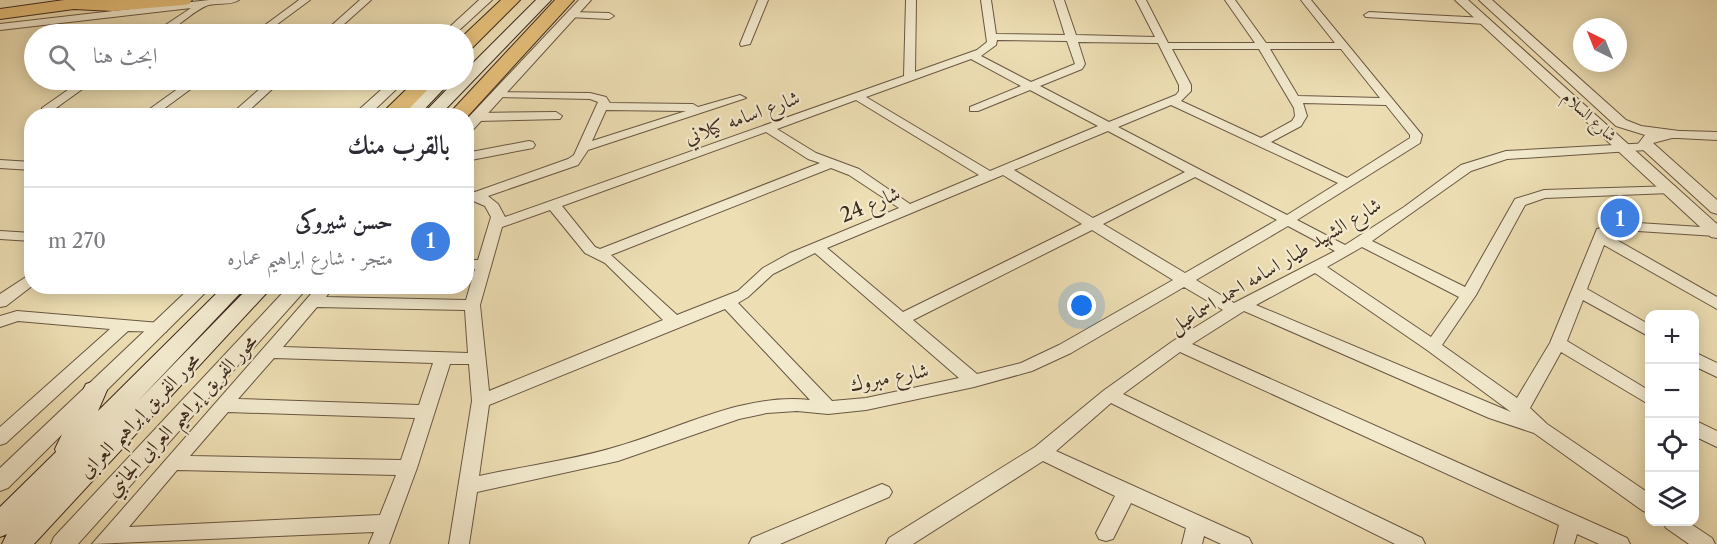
<!DOCTYPE html>
<html lang="ar">
<head>
<meta charset="utf-8">
<style>
	:root { --surface:#fff; --page:#f2f2f3; --text:#2b2b33; --muted:#7c7c81; --line:#e1e1e2; --accent:#2563eb }
	body { margin:0; font-family:"Libre Caslon Text",Amiri,serif; background:var(--page); color:var(--text); direction:rtl }
	.controls { position:absolute; right:18px; bottom:18px; display:grid; overflow:hidden; border-radius:12px; box-shadow:0 3px 15px #0003 }
	.controls button { width:54px; height:54px; display:grid; place-items:center; padding:0; border:0; border-bottom:2px solid var(--line); background:var(--surface); color:var(--text); font:30px sans-serif }
	.compass { position:absolute; left:1573px; top:18px; width:54px; height:54px; border-radius:50%; background:var(--surface); box-shadow:0 3px 15px #0003; rotate:317deg }
	.you { position:absolute; left:1082px; top:306px; width:21px; height:21px; margin:-15px; border:4px solid #fff; border-radius:50%; background:#1a73e8; box-shadow:0 0 0 9px #1a73e833 }
	.badge { display:grid; place-items:center; width:39px; height:39px; border-radius:50%; background:var(--accent); color:#fff; font-size:20px; font-weight:700 }
	.pin { position:absolute; translate:-50% -50%; border:3px solid #fff; box-shadow:0 2px 6px #0006 }
	.list { margin:0; padding:0; list-style:none }
	h2 { display:flex; justify-content:space-between; align-items:center; height:78px; margin:0; padding:0 24px; font-size:26px }
	h2 small { font-size:20px; font-weight:400; color:var(--muted) }
	.list li { display:grid; grid-template-columns:39px 1fr auto; gap:18px; align-items:center; box-sizing:border-box; height:108px; padding:0 24px; border-top:2px solid var(--line) }
	.list b { display:block; font-size:22px; white-space:nowrap }
	.list p { margin:0; font-size:20px; white-space:nowrap; color:var(--muted) }
	.list em { font-size:20px; font-style:normal; color:var(--muted) }
	.icon { flex:none; width:33px; height:33px; fill:none; stroke:currentColor; stroke-width:2; stroke-linecap:round; stroke-linejoin:round }
	.map { position:relative; flex:none; width:1717px; height:544px; overflow:hidden; direction:ltr }
	.search { position:absolute; background:var(--surface); box-shadow:0 3px 15px #0003; left:24px; top:24px; width:450px; height:66px; display:flex; align-items:center; gap:15px; box-sizing:border-box; padding:0 21px; border-radius:33px; color:var(--muted); font-size:22px }
	.panel { position:absolute; background:var(--surface); box-shadow:0 3px 15px #0003; left:24px; top:108px; width:450px; height:186px; border-radius:24px; direction:rtl }
	.map>svg:first-child { display:block }
	.lines { fill:none; stroke-linecap:round; stroke-linejoin:round }
	.minor-casing { stroke:#695743; stroke-width:2 }
	.tertiary-casing { stroke:#695743; stroke-width:2 }
	.secondary-casing { stroke:#3d2a1e; stroke-width:2 }
	.motorway-casing { stroke:#3d2a1e; stroke-width:2 }
	.minor { fill:#f3eace; fill-rule:evenodd }
	.tertiary { fill:#f3eace; fill-rule:evenodd }
	.secondary { fill:#f3eace; fill-rule:evenodd }
	.motorway { fill:#e6bf7a; fill-rule:evenodd }
	.labels { text-anchor:middle; dominant-baseline:central; stroke-width:4.5; stroke-linejoin:round; paint-order:stroke }
	.far-street-label { font-size:16px; fill:#3d2a1e; stroke:#f3eace }
	.street-label { font-size:20px; fill:#3d2a1e; stroke:#f3eace }
</style>
</head>
<body>
<div class="map">
<svg width="1717" height="544" viewBox="0 0 1717 544">
	<rect width="100%" height="100%" fill="#eddeb3"/>
	<filter id="stains"><feTurbulence type="fractalNoise" baseFrequency=".00333" numOctaves="4"/><feColorMatrix values="0 0 0 0 .2 0 0 0 0 .09 0 0 0 0 .02 0 0 0 .5 -.17"/></filter>
	<radialGradient id="worn" r=".72"><stop offset=".6" stop-color="#630" stop-opacity="0"/><stop offset="1" stop-color="#630" stop-opacity=".3"/></radialGradient>
	<g class="lines">
		<!-- minor casing -->
		<g class="minor-casing">
			<g id="minor">
				<path d="M209,0h30c-9,6 -23,2 -33,6 -19,8 -33,30 -54,28l39,-26 -191,22v-6z"/>
				<path d="M299,0h11l-46,34h-11z"/>
				<path d="M360,0h11l-38,34h-11z"/>
				<path d="M758,0h10l-18,44 -9,2 -1,-2z"/>
				<path d="M906,0h10l-1,72 62,-22 10,-8 -6,-42h10l5,34 69,1 -11,-35h10l12,35 79,2 -19,-37h10l22,43h87l-30,-43h10l31,43h69l-34,-43h10l111,135 -2,8 -123,77 48,25 59,-38 57,-42 45,-14 144,-8 2,3 -6,4 -139,9 -36,12 -99,70 93,46 50,-88 29,-9 131,-4 2,3 -7,4 -125,5 -20,7 -49,90 -34,50 75,53 33,-55 47,-114 25,-7 95,6 -1,8 -94,-6 -14,5 109,62v12l-113,-64 -17,44 63,36v12l-67,-37 -16,41 83,50v14l-89,-53 -31,56 17,16 103,70v19l-7,-2 -109,-78 -45,-15 -245,-107 -52,33 435,194 3,6h-31l-22,-10 -3,10h-20l5,-19 -379,-173 -57,42 299,144 3,6h-30l-284,-141 -55,48 193,87 3,6h-31l-17,-8 -2,8h-20l4,-16 -55,-25 -18,36 -7,2 -7,-2 -3,-6 19,-37 -72,-35 -130,83h-27l3,-6 146,-91 68,-56 70,-50 50,-31 -39,-23 -113,66 -39,18 -58,16 -108,23 -38,4 -31,-3 -30,2 -28,6 -121,42 -141,31 -8,52h-20l23,-143 -3,-37h-19l-33,104 -28,76h-20l5,-12 -282,12 226,-258h16l-8,11 140,3 9,-31h-9v-9h12l13,-43 -6,-11 -19,-8v-8l9,2 93,-33 6,-4 24,-53 -8,-3 -92,-2 -4,-1v-4l96,1 16,4 4,6 83,1 5,3 42,-12 6,3 -158,52 -10,15 -90,31 10,8 7,13 399,-141zM997,40l70,1 8,23 -44,18 -50,-26 15,-11zM1078,42l80,1 21,42v6l-3,4 -67,27 -69,-36 42,-17 3,-5zM1172,49h87l35,59 1,8 -3,5 -31,17 -80,-37 10,-10v-6zM1270,49h71l39,49 -82,-2zM971,59l50,27 -51,21v4h8l52,-21 68,36 -108,45 -124,-74zM856,100l123,75 -69,29 -51,-35 -43,-16 -39,-24zM1303,103l83,2 24,30v3l-63,40 -76,-36 30,-16 6,-10zM1171,105l167,78 -51,32 -169,-88zM606,110l80,1 -94,30zM1108,131l77,41 -92,46 -79,-48zM766,132l42,27 12,4 -220,86 -5,-2 -33,-41zM831,168l18,7 50,33 -109,45 -27,15 -25,23 -61,24 -66,-60zM1003,175l79,49 -179,88 -76,-64zM1195,177l82,43 -92,53 -82,-49zM550,210l35,43 20,10 58,57 -174,71 -9,-86 22,-78zM1288,226l47,25 -101,52 -38,-23zM1092,230l81,50 -114,65 -38,18 -44,11 -64,-54zM1362,247l97,50 -28,40 -104,-70zM815,253l144,125 -93,20 -34,3 -94,-98 10,-6 25,-23zM1315,273l112,77 84,62 -255,-107zM317,307l148,3 3,43 -185,-6zM725,309l85,91c-67,-7 -129,28 -191,46 -45,14 -94,20 -140,30l10,-71zM274,358l159,5 -14,42 -181,-6zM228,412l187,6 -14,42 -211,-4zM177,470l219,5 -16,40 -251,12z"/>
				<path d="M571,12l38,1 5,3 -5,3 -41,-2v-4z"/>
				<path d="M1369,12l117,6 5,3 -5,3 -120,-7 -2,-2z"/>
				<path d="M82,80h13l-39,28 33,8h-31l-16,-4v-4z"/>
				<path d="M190,80h13l-49,36h-14z"/>
				<path d="M270,80h12l-39,36h-14z"/>
				<path d="M556,112l6,4 -2,3 -82,2 -6,-4 6,-4z"/>
				<path d="M1682,131l35,1v8l-39,-2v-6z"/>
				<path d="M529,141l4,1 2,3 -2,3 -67,13v-8z"/>
				<path d="M0,160l32,2v8l-32,-2z"/>
				<path d="M0,231l32,2v8l-32,-2z"/>
				<path d="M32,273v13l-26,20 -6,1v-13z"/>
				<path d="M17,311l143,12 6,1 2,4 -2,4 -38,-1 -122,112 -6,2v-18l110,-98 -92,-8 -18,6v-11z"/>
				<path d="M1694,352l23,11v14l-23,-11z"/>
				<path d="M1694,420l23,11v16l-23,-11z"/>
				<path d="M882,484l7,3 3,5 -3,5 -109,47h-31l3,-6z"/>
				<path d="M1663,522h25l24,16 3,6h-26l-23,-16z"/>
			</g>
		</g>
		<!-- tertiary casing -->
		<g class="tertiary-casing">
			<g id="tertiary">
				<path d="M479,0h13l-37,34h-13z"/>
				<path d="M579,0h12l-120,132 -5,1v-13z"/>
				<path d="M1455,0h13l249,224v14l-6,-1z"/>
				<path d="M1479,0h13l134,120 15,6 46,6 2,3 -2,3h-15l-19,5 64,57v14l-6,-2 -71,-65 -2,-3 7,-9 -29,-9z"/>
				<path d="M392,80h14l-38,36h-16z"/>
				<path d="M192,286h20l-204,202 -8,3v-23z"/>
				<path d="M289,286h20l-231,258h-27l3,-7z"/>
			</g>
		</g>
		<!-- secondary casing -->
		<g class="secondary-casing">
			<g id="secondary">
				<path d="M536,0h15l-112,116h-18l35,-36h8v-8z"/>
				<path d="M436,80h16l-34,36h-18z"/>
				<path d="M224,286h23l-111,117 114,-117h23l-239,258h-32l5,-10 -7,3v-30l56,-55 -1,-3 31,-65 9,-3 9,3 3,6 -9,21z"/>
			</g>
		</g>
		<!-- motorway casing -->
		<g class="motorway-casing">
			<g id="motorway">
				<path d="M64,0h128l-3,4 -6,1 -70,6 -39,-2 -74,10v-10z"/>
				<path d="M501,0h19l-49,49 -7,2v-16z"/>
				<path d="M555,0h19l-108,118v-2h-19z"/>
				<path d="M416,80h21l-35,36h-23z"/>
			</g>
		</g>
		<!-- minor -->
		<use href="#minor" class="minor"/>
		<!-- tertiary -->
		<use href="#tertiary" class="tertiary"/>
		<!-- secondary -->
		<use href="#secondary" class="secondary"/>
		<!-- motorway -->
		<use href="#motorway" class="motorway"/>
	</g>
	<g class="labels">
		<!-- far-street labels -->
		<g class="far-street-label">
			<text transform="translate(1590 116) rotate(42)">شارع السلام</text>
		</g>
		<!-- street labels -->
		<g class="street-label">
			<text transform="translate(742 117) rotate(-20)">شارع اسامه كيلاني</text>
			<text transform="translate(870 204) rotate(-23)">شارع 24</text>
			<text transform="translate(1275 265) rotate(-31)">شارع الشهيد طيار اسامه احمد اسماعيل</text>
			<text transform="translate(889 377) rotate(-11)">شارع مبروك</text>
			<text transform="translate(139 415) rotate(-46)">محور الفريق إبراهيم العرابى</text>
			<text transform="translate(181 415) rotate(-47)">محور الفريق إبراهيم العرابى الجانبي</text>
		</g>
	</g>
	<rect width="100%" height="100%" filter="url(#stains)"/>
	<rect width="100%" height="100%" fill="url(#worn)"/>
</svg>
<div class="controls">
<button>+</button>
<button>−</button>
<button><svg class="icon" aria-label="locate" viewBox="0 0 24 24"><circle cx="12" cy="12" r="6"/><path d="M12 2v4M12 18v4M2 12h4M18 12h4"/></svg></button>
<button><svg class="icon" aria-label="layers" viewBox="0 0 24 24"><path d="M12 4l9 5-9 5-9-5zM3 14l9 5 9-5"/></svg></button>
</div>
<svg class="compass" viewBox="-18 -18 36 36"><path d="M0-13l5 13h-10z" fill="#e53935"/><path d="M0 13l5-13h-10z" fill="#7c7c81"/></svg>
<div class="you"></div>
<div class="pin badge" style="left:1620px;top:218px;background:#3f7fe0">1</div>
<div class="search"><svg class="icon" aria-label="search" viewBox="0 0 24 24"><circle cx="10" cy="10" r="6"/><path d="M15 15l6 6"/></svg>ابحث هنا</div>
<section class="panel">
<h2>بالقرب منك<small></small></h2>
<ul class="list">
<li><span class="badge" style="background:#3f7fe0">1</span><div><b>حسن شيروكى</b><p>متجر · شارع ابراهيم عماره</p></div><em>270 m</em></li>
</ul>
</section>
</div>
</body>
</html>
